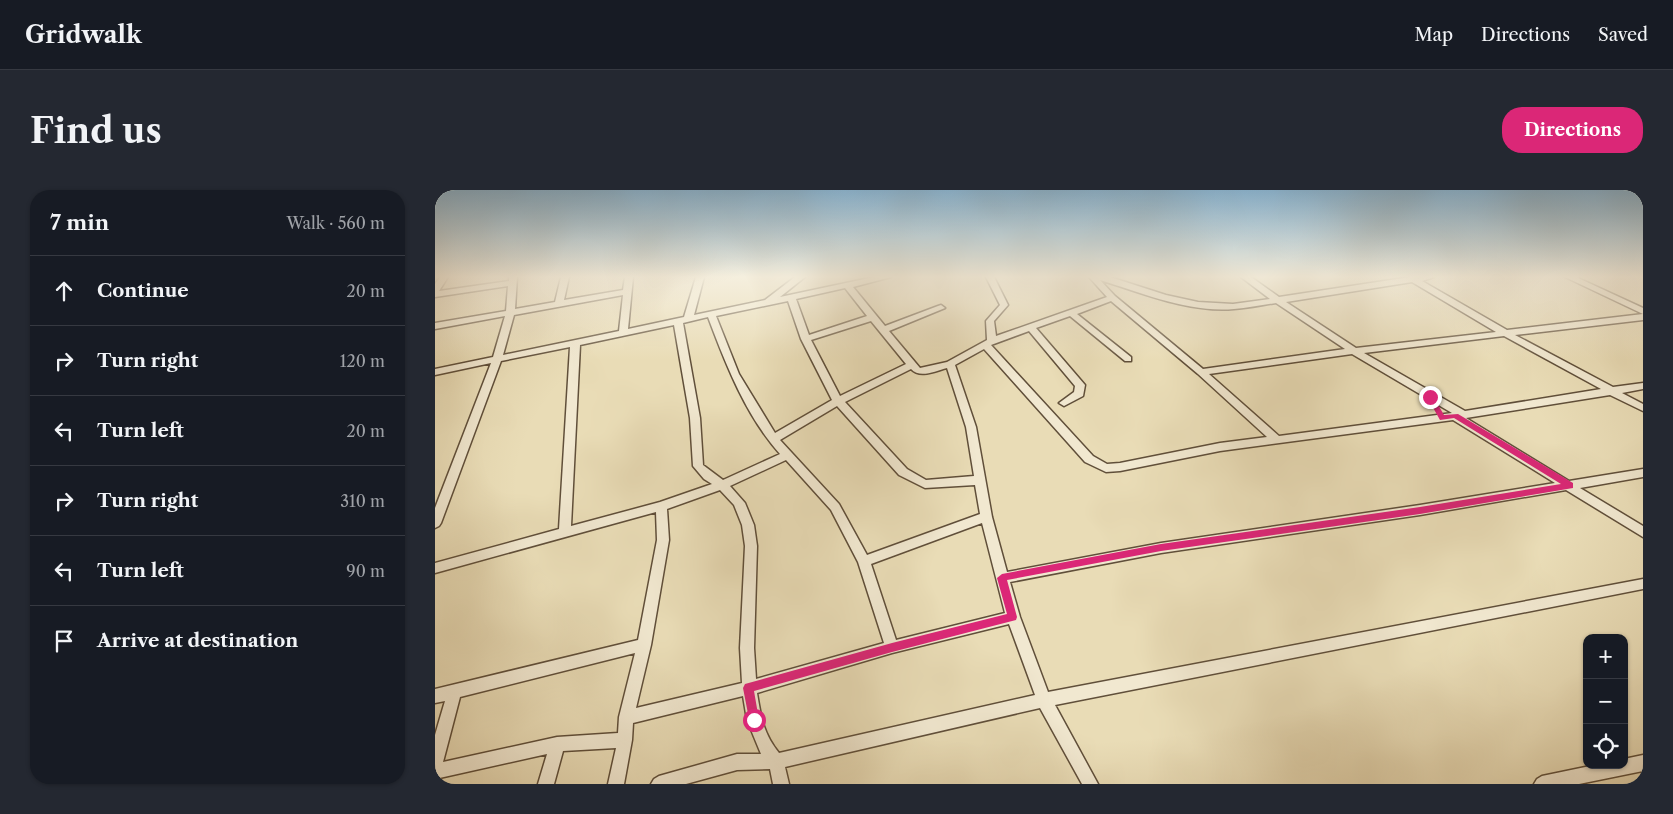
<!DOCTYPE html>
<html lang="en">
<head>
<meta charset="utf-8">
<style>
	:root { --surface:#171b24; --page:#242831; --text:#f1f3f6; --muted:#9ea1a6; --line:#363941; --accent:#db2777 }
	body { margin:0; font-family:"Libre Caslon Text",serif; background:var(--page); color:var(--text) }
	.controls { position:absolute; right:15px; bottom:15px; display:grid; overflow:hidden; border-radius:10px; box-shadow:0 1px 4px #0004 }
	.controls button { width:45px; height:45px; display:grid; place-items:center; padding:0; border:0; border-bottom:1px solid var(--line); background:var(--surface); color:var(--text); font:25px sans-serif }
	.stop { position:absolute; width:15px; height:15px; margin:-11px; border:4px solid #db2777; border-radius:50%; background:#fff }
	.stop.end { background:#db2777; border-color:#fff; box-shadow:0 1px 5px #0008 }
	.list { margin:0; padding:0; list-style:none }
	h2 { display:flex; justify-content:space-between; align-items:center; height:65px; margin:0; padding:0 20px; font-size:21px }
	h2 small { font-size:16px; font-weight:400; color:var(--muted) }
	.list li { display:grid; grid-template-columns:32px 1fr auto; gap:15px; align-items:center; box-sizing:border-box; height:70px; padding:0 20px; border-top:1px solid var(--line) }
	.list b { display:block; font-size:19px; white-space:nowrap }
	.list em { font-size:16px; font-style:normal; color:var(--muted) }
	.icon { flex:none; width:28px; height:28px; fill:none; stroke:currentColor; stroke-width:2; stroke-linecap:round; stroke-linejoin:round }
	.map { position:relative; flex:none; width:1208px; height:594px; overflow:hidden; border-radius:20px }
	header { display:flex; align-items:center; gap:30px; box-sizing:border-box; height:70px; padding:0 25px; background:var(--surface); border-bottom:1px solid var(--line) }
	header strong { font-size:24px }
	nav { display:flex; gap:28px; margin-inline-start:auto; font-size:18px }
	.intro { display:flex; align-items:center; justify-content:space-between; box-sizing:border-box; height:120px; padding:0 30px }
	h1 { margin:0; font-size:35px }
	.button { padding:12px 22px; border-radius:20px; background:var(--accent); color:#fff; font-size:18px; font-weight:700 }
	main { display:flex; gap:30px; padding:0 30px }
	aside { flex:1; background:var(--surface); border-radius:20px; box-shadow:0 1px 4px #0004 }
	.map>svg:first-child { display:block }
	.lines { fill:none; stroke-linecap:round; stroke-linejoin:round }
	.minor-casing { stroke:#604f3a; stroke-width:3 }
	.minor { fill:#f1e8d0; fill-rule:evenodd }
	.route { fill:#db2777 }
</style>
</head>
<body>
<header>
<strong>Gridwalk</strong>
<nav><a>Map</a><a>Directions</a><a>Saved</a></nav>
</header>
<div class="intro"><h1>Find us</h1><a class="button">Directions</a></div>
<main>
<aside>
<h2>7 min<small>Walk · 560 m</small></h2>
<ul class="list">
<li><svg class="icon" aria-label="ahead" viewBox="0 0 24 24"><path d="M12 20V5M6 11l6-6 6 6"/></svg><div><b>Continue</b></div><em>20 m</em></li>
<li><svg class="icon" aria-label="right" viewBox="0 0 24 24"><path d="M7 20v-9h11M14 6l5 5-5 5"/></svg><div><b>Turn right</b></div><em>120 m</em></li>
<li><svg class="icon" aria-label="left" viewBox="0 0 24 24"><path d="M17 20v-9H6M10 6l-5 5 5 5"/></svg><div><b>Turn left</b></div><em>20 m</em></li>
<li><svg class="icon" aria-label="right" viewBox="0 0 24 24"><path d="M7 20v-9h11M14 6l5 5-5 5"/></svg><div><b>Turn right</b></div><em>310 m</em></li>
<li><svg class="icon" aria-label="left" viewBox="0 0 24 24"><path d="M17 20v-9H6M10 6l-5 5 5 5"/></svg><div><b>Turn left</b></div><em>90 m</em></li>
<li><svg class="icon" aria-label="arrive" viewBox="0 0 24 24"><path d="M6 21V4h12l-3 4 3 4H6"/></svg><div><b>Arrive at destination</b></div></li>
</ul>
</aside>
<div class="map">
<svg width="1208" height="594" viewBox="0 0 1208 594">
	<rect width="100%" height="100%" fill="#e9dcb6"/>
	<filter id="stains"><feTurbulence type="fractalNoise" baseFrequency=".004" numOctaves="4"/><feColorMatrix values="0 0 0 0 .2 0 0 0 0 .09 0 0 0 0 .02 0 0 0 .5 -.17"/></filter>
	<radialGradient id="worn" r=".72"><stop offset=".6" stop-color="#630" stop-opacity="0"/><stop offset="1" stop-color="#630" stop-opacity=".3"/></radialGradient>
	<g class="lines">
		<!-- minor casing -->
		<g class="minor-casing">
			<g id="minor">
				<path d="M5,87h8l-9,14 70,-10v-4h8l-2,32 40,-7 6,-25h8l-5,23 59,-10 2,-13h8l-5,52 56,-12 12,-40h8l-10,38 71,-15 30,-23h10l-25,20 94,-20h17l-38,10 32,39 53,-20 3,-1 4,3 -56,23 31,37 27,-6 40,-22 -1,-19 14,-16 -14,-28h8l14,28 -14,16 2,15 111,-39 -18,-20h21l56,18 32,7 35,2 37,-5 -29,-22h10l28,20 131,-20h24l-12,4 85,49 136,-16v6l-128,15 98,52 30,-4v6l-21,4 21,11v7l-33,-16 -144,23 103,63 74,-12v8l-63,11 63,38v11l-77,-47 -146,25 -259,38 -151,29 10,35 28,75 595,-113v10l-588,116 43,79h-16l-42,-76 -255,59 4,17h-16l-3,-15 -33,1 -51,14h-35l3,-5 5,-3 78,-22h24l-14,-34 -4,-24 -110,27 -1,17 -8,44h-16l8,-36 -53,3 -9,33h-16l9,-30 -112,25v-44l10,-34 -10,2v-14l203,-49 19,-100 -1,-28 -221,61v-10l124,-34 11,-182 -69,14 -60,162 -2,3 -4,2v-20l56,-145 -56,12v-6l58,-12 12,-41 -70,13v-6l71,-12 2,-25 -73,11v-13zM665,90c42,13 89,33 134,29 14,-1 28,-4 42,-6l69,46 -142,20 -88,-73zM977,92l84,50 -140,16 -70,-46zM410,98l22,28 -58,19 -13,-36zM188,105l-4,36 -116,24 11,-40zM353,111l13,38 31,61 -57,33 -36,-59 -23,-58zM676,111l87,73 69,63 -47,6 -100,20 -13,1 -14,-8 -102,-111 38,-14 46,55 -1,6 -15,11 5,3 19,-10 2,-11 -49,-57 34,-12 55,45h6v-4l-54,-43zM273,127c18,48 38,99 72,137l-57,26 -20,-15 -3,-47 -17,-95zM436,131l35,43 -66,32 -29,-56zM239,135l16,93 3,48 11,13 8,5 -52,18 -89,24 9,-181zM1069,146l97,53 -136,22 -101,-58zM549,159l101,113 21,10 14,-1 100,-20 233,-31 102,63 -135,22 -259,38 -154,29 -15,-55 -16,-90 -21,-62zM917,164l100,59 -173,23 -70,-62zM512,178l19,59 8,49 -48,4 -19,-11 -62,-67 66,-33c9,10 24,2 36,-1zM402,216l62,69 26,13 50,-3 5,29 -113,41 -28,-51 -59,-64zM351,270l45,50 27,52 26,81 -128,36 -2,-31 3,-102 -3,-21 -9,-22 -15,-17zM285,300l14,15 8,20 3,21 -5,102 2,35 -106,25 15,-63 18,-105 -2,-31zM547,333l23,90 -109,27 -25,-76zM574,434l26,71 -256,58c-16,-20 -18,-36 -22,-60l135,-40zM200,463l-16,64 -1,16 -61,4 -114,25 17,-65z"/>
				<path d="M1130,87h11l67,31v6z"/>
				<path d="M1208,565v16l-64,13h-45l3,-5 5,-3 53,-11h29v-6z"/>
			</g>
		</g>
		<!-- minor -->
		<use href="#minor" class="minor"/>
	</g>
	<!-- sky -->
	<linearGradient id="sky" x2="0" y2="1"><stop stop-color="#89b6d5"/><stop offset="0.51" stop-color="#f5efde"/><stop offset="1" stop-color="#f5efde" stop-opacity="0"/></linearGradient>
	<rect width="1208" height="170" fill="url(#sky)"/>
	<!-- route -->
	<path class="route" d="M993,206h5l11,19 14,-1 115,69v5l-153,26 -259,37 -154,29 10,37 -1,3 -124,32 -138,39 5,29 -1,4 -4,1 -4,-1 -7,-36 2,-4 147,-41 115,-29 -10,-36 5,-4 159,-30 259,-37 141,-23 -107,-66 -14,2 -13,-23z"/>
	<rect width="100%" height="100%" filter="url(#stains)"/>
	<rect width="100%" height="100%" fill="url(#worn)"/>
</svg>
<div class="controls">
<button>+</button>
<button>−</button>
<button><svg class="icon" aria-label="locate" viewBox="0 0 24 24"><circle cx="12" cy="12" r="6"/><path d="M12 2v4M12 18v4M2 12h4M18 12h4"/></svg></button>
</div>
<div class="stop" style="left:319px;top:530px"></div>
<div class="stop end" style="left:995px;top:207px"></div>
</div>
</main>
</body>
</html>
